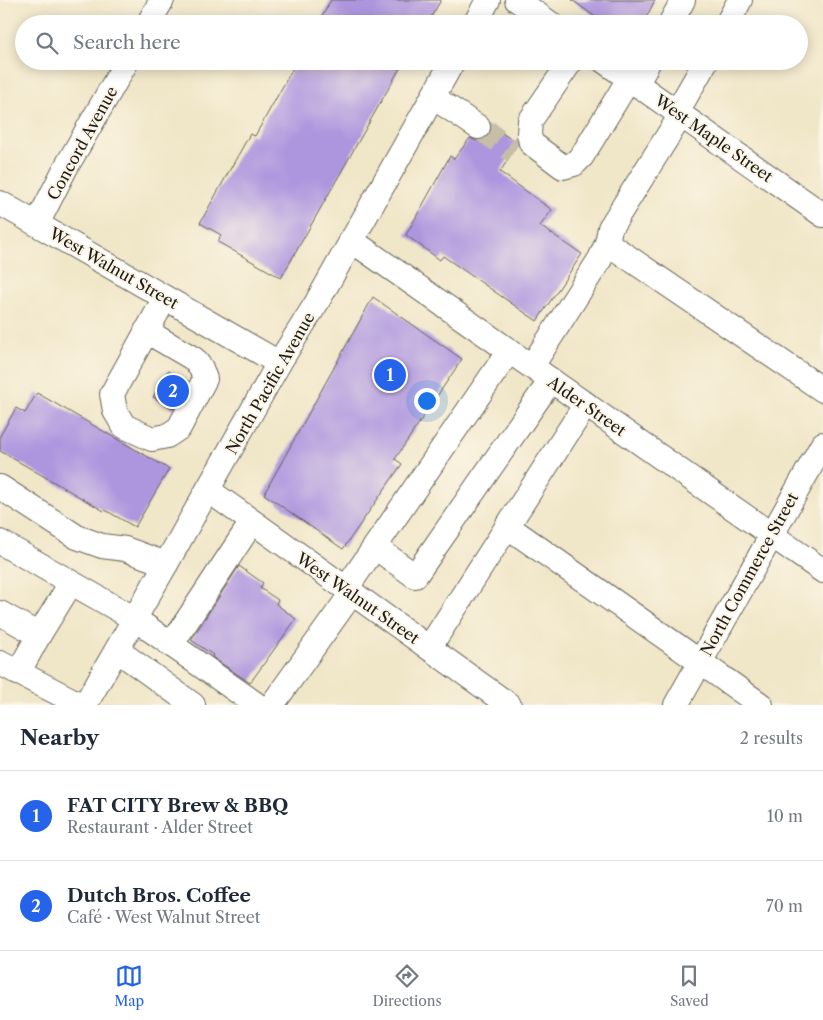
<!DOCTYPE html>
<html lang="en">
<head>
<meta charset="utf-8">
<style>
	:root { --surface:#fff; --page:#f6f6f7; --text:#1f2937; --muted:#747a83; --line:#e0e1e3; --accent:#2563eb }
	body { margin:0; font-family:"Libre Caslon Text",serif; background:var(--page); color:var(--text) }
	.you { position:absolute; left:426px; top:400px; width:18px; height:18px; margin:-12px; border:4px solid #fff; border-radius:50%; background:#1a73e8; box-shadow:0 0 0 8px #1a73e833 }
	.badge { display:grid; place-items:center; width:32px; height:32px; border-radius:50%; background:var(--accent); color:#fff; font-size:16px; font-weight:700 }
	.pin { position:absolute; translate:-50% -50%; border:2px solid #fff; box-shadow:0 1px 5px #0006 }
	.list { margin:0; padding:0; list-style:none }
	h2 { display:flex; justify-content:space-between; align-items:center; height:65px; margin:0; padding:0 20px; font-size:21px }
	h2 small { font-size:16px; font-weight:400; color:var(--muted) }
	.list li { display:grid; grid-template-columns:32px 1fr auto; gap:15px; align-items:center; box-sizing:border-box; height:90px; padding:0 20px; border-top:1px solid var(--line) }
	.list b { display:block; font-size:19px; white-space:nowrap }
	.list p { margin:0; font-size:16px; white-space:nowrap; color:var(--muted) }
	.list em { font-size:16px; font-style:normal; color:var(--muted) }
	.icon { flex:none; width:28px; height:28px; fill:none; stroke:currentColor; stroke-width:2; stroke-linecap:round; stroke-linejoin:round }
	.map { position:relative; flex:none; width:823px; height:705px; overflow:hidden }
	.search { position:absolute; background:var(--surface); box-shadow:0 2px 12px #0003; left:15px; right:15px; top:15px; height:55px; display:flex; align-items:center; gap:12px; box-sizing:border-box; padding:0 18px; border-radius:28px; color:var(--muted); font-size:19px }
	.sheet { height:245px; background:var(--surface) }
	nav { display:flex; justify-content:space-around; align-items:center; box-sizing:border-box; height:70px; border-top:1px solid var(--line); background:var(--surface); font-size:14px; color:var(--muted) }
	nav a { display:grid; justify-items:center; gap:2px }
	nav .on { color:var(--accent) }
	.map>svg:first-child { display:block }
	.building { fill:#ae96df }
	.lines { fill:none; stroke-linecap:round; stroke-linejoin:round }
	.minor-tunnel { stroke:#c6bea6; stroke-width:24; stroke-dasharray:24 12; stroke-linecap:butt }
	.minor-casing { stroke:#666358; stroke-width:26 }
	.minor { stroke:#fff; stroke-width:24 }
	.labels { text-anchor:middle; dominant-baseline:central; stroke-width:4; stroke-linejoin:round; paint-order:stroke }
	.street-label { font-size:16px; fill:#1c1c1c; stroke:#fcf5e5 }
</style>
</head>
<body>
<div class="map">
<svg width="823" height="705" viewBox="0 0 823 705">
	<rect width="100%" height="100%" fill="#fcf5e5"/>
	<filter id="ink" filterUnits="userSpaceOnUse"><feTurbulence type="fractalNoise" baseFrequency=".02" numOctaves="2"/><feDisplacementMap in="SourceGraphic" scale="10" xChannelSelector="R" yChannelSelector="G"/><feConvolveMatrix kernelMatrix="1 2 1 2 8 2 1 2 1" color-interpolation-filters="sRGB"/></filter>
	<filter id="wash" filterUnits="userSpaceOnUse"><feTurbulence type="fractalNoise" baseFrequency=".0096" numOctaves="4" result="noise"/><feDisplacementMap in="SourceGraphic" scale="20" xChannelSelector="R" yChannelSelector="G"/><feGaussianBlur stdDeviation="1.12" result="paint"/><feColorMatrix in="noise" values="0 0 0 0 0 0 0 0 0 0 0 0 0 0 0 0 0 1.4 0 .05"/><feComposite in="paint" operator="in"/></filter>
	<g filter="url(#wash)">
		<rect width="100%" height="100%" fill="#f0e6c8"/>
		<g id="blocks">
			<!-- building -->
			<g class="building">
				<path d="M331,0h110l-14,24h-109z"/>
				<path d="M572,0h83l-12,24h-38z"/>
				<path d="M297,61h107l-123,217 -63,-36 3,-7 -21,-12 50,-89 5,2z"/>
				<path d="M491,126l26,17v2l-17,27 52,38 -12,16 42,28 -45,67 -94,-65 -3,4 -34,-25 44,-79 4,3 16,-21 7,3 7,-2 6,-5z"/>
				<path d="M373,297l89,62 -67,100 7,5 -59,85 -79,-55z"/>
				<path d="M168,371l20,11 -14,27 -21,-12z"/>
				<path d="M37,393l132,76 -34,58 -30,-17 -1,1 -104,-60v-15l16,-28 9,5z"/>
				<path d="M239,566l24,17 -3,5 18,12 -2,4 20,15 -46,64 -38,-26 1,-2 -22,-15z"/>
			</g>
		</g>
	</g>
	<g filter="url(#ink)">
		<use href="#blocks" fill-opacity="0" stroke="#666358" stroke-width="1"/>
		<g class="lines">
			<!-- minor-tunnel -->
			<path class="minor-tunnel" d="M478,127l36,24"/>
			<!-- minor casing -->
			<g class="minor-casing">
				<g id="minor">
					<path d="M517,0l34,24"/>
					<path d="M148,24l14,-24"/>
					<path d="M475,24l13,-24"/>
					<path d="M670,24l13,-24"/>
					<path d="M727,24l13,-24"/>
					<path d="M571,61l-41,60 -1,13 2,9 32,24 11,-3 8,-8 47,-77"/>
					<path d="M604,61l219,154"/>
					<path d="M637,84l12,-23"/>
					<path d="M433,97l45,30"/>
					<path d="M677,112l29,-51"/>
					<path d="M0,203l279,160"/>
					<path d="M37,224l28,-55 62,-108"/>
					<path d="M351,240l472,331"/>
					<path d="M607,243l216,147"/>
					<path d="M146,331l48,28 7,9 4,11 -26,49 -12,8 -15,3 -28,-13 -9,-15 -3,-17 53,-96"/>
					<path d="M532,366l68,-107 7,-16 3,-15 71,-113"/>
					<path d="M0,487l77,50 25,9 23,3 41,15"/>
					<path d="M208,490l301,215"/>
					<path d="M507,526l254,179"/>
					<path d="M0,542l135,77 122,86"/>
					<path d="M375,547l40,29 136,-196"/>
					<path d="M346,589l163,-238"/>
					<path d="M0,613l39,22 32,-52"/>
					<path d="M171,645l81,-123"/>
					<path d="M429,648l157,-244"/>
					<path d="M117,650l76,55"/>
					<path d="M0,663l81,42"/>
					<path d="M18,673l21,-38"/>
					<path d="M85,705l81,-141 113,-201 38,-61 136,-241"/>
					<path d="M272,705l80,-112"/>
					<path d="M676,705l147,-261"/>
				</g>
			</g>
			<!-- minor -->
			<use href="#minor" class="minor"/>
		</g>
	</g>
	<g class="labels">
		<!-- street labels -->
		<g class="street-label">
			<text transform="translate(714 138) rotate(35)">West Maple Street</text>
			<text transform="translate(82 143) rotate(-61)">Concord Avenue</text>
			<text transform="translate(114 268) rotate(30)">West Walnut Street</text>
			<text transform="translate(270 383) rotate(-60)">North Pacific Avenue</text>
			<text transform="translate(587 406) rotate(35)">Alder Street</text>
			<text transform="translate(749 574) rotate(-61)">North Commerce Street</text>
			<text transform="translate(358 598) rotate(35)">West Walnut Street</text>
		</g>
	</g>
</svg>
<div class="you"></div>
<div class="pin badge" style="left:390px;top:375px">1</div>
<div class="pin badge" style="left:173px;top:391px">2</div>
<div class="search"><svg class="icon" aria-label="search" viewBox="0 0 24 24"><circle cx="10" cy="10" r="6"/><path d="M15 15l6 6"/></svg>Search here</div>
</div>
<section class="sheet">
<h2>Nearby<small>2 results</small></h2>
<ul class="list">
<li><span class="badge">1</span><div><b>FAT CITY Brew &amp; BBQ</b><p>Restaurant · Alder Street</p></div><em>10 m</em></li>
<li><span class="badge">2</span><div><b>Dutch Bros. Coffee</b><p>Café · West Walnut Street</p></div><em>70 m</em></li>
</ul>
</section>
<nav>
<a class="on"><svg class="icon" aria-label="map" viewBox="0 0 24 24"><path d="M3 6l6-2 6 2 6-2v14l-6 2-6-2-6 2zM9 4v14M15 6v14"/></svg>Map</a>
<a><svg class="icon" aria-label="directions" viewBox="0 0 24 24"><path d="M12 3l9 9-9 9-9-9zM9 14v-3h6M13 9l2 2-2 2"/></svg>Directions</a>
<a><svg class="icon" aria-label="saved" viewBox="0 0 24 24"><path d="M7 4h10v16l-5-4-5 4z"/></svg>Saved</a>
</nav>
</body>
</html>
